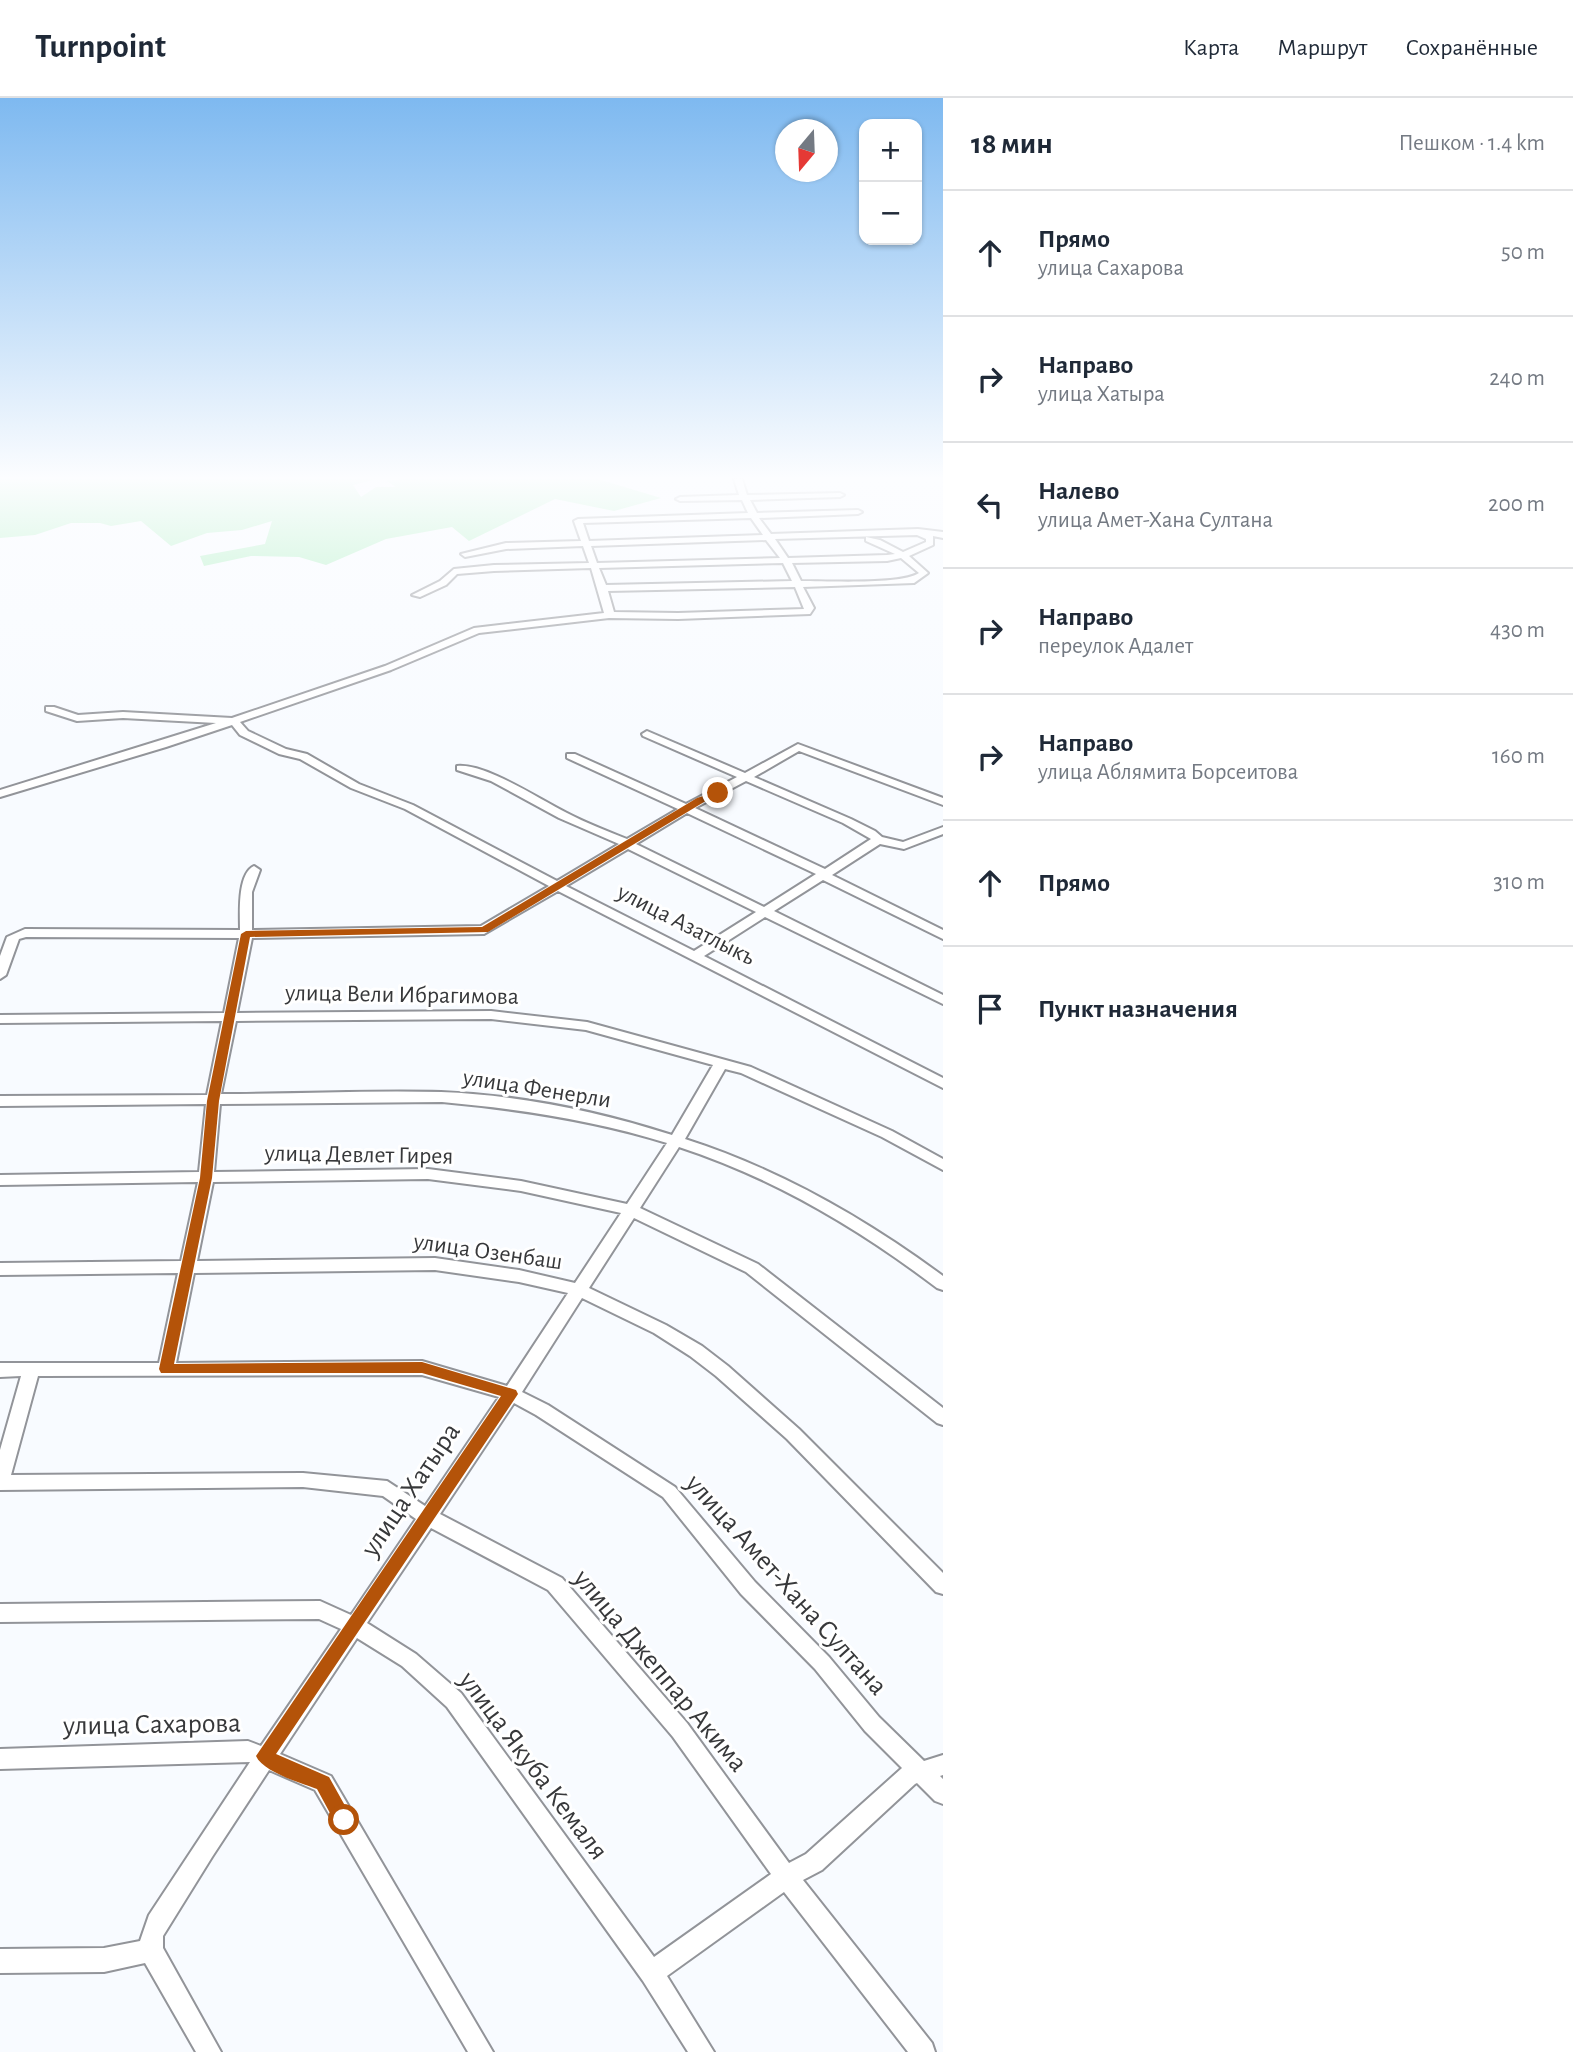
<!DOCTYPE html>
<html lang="ru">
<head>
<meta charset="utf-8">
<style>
	:root { --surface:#fff; --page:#f2f2f3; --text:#1f2937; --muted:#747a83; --line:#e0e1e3 }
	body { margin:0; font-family:"Alegreya Sans",sans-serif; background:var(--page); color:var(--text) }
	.controls { position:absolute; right:21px; top:21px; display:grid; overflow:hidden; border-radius:14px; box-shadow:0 2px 5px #0004 }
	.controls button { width:63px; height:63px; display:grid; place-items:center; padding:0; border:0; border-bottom:2px solid var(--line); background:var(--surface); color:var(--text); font:35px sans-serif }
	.compass { position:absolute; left:775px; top:21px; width:63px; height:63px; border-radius:50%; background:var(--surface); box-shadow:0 2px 5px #0004; rotate:199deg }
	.stop { position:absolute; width:21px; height:21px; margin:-16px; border:5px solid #b45309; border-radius:50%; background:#fff }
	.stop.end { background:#b45309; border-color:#fff; box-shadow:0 2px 7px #0008 }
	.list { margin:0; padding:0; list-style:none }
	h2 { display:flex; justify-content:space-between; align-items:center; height:91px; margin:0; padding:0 28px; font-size:30px }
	h2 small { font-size:23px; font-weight:400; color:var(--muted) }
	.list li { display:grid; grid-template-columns:46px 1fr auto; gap:21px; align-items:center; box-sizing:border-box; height:126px; padding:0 28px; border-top:2px solid var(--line) }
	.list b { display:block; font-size:26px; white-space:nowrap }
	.list p { margin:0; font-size:23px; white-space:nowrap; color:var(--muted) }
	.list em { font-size:23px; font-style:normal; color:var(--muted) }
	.icon { flex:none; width:38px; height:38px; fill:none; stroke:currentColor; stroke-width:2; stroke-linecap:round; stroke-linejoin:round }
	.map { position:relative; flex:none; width:943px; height:1954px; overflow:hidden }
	header { display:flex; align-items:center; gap:42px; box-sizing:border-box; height:98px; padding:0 35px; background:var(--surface); border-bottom:2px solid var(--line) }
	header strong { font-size:33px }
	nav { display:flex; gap:38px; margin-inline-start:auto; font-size:24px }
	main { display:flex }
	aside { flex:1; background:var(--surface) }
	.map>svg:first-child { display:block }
	.green { fill:#a1eeb7 }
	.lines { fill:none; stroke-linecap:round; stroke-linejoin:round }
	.minor-casing { stroke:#929499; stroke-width:4 }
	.minor { fill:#fff; fill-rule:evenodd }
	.route { fill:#b45309 }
	.labels { text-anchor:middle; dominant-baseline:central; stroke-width:6; stroke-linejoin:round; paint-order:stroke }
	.street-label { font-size:24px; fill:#37383a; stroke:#fff }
	.near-street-label { font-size:28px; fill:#37383a; stroke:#fff }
</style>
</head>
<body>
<header>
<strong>Turnpoint</strong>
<nav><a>Карта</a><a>Маршрут</a><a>Сохранённые</a></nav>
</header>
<main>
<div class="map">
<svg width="943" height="1954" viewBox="0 0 943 1954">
	<rect width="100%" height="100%" fill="#f8fbff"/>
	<!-- green -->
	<path class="green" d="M0,381h377l-24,6 8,12 15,-10h20l-9,-6 13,-2h198l63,19 -47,13 -59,-12 -86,42 -17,-14 -66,12 -60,26 -27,-8 -48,-1 -47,10 -4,-10 65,-12 7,-23 -30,9 -35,3 -36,13 -30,-25 -30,5 -11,-3h-29l-36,12 -35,3z"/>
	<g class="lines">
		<!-- minor casing -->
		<g class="minor-casing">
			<path id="minor" d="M734,381h8l5,16 93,-2 4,2 -4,2 -90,3 7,13 101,-3 4,2 -4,2 -99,4 12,16 147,-5 25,3v6l-10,-2v9l-24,11 19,17 -14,10 -111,4 11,21 -4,6 -132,5 -69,-1 -130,15 -88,37 -151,52 8,9 38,18 21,5 52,30 54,21 144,76 62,-37 -60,-26 -68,-37 -34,-11v-4c29,-3 83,34 110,47 19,10 40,18 60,26l51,-30 -111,-51v-4h8l111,50 51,-27 -94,-41 -1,-2 5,-3 98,42 53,-29 145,54v7l-144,-54 -45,26 97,42 24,12 7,6 21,5 40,-15v7l-39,15 -24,-5 -48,31 111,55v9l-120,-59 -49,31 169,84v9l-178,-87 -61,39 239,122v10l-385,-197 -74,43 -232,4 -15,75 254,-2 96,11 164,45 141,64 51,28v11l-61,-33 -141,-64 -16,-4 -40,70c94,30 178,78 258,137v14l-6,-2c-79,-60 -163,-110 -258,-141l-39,61 118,56 185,144v17l-6,-2 -191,-151 -112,-54 -45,70 77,37 36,21 26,20 71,63 144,144v21l-7,-2 -149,-153 -71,-63 -26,-20 -36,-23 -72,-35 -60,94 26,13 127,82 80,95 74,75 50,60 45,44 19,-6v20l-3,1 3,3v25l-8,-3 -18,-18 -2,1 -93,86 -19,10 129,163 3,9h-27l-124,-160 -117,84 47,76h-26l-45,-71 -196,-274 -45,-41 -45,-28 -77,116 51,22 162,276h-25l-153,-262 -46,-20 -57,87 -49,79v12l58,104h-25l-51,-89 -41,9 -104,1v-24l104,-1 36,-7 9,-26 101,-153 -250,7v-20l248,-8 13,5 80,-117 -22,-10 -319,3v-18l320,-3 31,14 65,-96 -33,-23 -80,-9 -303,3v-40l21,-74 -21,1v-14h159l19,-90 -178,2v-12l181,-2 17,-79 -198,3v-10l199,-3 7,-68 -206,2v-10l207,-1 15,-74 -222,2v-8l224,-2 15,-75 -213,-1 -7,2 -13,36 -6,4v-23l7,-19 18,-8 215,1c0,-16 -3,-56 14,-64l6,4 -8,22v38l229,-4 68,-40 -144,-77 -54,-21 -51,-29 -21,-5 -39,-19 -8,-10 -66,22 -166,50v-7l216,-67 -93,-5 -46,3 -31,-10v-4h8l24,8 45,-3 109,6 153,-52 89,-38 130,-15 -13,-45 -97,3 -37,3 -11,11 -26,12 -8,-2 28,-14 14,-12 40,-4 95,-2 -6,-17 -77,3 -41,8 -4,-3 45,-11 75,-2 -7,-20 4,-2 170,-6 -6,-13 -62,1 -4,-2 4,-2 59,-2zM751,420l12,17 -174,6 -6,-18zM917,437l9,4v3l-23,10 -23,-12 -14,-3v4l29,13 -8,1 -99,3 -13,-19zM766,442l14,18 -183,5 -6,-17zM901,460l18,15c-18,12 -93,8 -118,8l-9,-18 95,-2zM783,465l9,18 -186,4 -7,-17zM795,489l9,22 -126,4 -64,-1 -6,-21zM746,683l97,42 28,16 -46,30 -130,-61zM687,715l129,61 -52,33 -128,-63zM628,751l128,63 -62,39 -128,-65zM491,921l95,11 127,35 -41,70c-74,-24 -153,-40 -231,-43 -73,-2 -147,2 -220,2l15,-73zM442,1004c77,7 151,18 225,41l-40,61 -106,-23 -93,-12 -214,3 6,-68zM428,1081l93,12 100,22 -46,70 -56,-13 -84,-12 -238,3 16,-79zM435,1172l84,12 49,11 -61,93 -85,-25 -246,2 18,-90zM422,1277l77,22 -74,109 -38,-25 -84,-8 -292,2 27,-99zM514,1305l22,12 127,82 78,97 74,75 50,62 37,37 -96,86 -17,9 -102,-140 -125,-145 -122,-64zM431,1430l117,62 125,147 98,137 -117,83 -193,-264 -45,-39 -49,-31z"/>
		</g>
		<!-- minor -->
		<use href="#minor" class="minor"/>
	</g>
	<!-- sky -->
	<linearGradient id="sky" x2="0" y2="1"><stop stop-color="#7eb9f0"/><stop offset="0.58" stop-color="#fcfdff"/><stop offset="1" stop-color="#fcfdff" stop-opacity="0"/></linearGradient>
	<rect width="943" height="655" fill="url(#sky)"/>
	<!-- route -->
	<path class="route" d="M718,693l5,2 -2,2 -17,7 -216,130 -238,5 -31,164 -7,77 -38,186 248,-2 94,28 2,4 -242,360 53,23 24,43 -3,6 -6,3 -7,-3 -20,-37c-16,-6 -54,-17 -61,-33l245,-360 -79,-23h-261l-2,-4 41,-191 7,-77 34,-167 5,-3 236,-4 215,-129z"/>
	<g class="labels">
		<!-- street labels -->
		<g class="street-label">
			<text transform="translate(686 827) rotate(27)">улица Азатлыкъ</text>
			<text transform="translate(402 897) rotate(1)">улица Вели Ибрагимова</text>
			<text transform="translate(537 991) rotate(9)">улица Фенерли</text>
			<text transform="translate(359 1057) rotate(1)">улица Девлет Гирея</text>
			<text transform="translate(488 1154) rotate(8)">улица Озенбаш</text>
		</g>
		<!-- near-street labels -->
		<g class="near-street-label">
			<text transform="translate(411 1392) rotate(-56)">улица Хатыра</text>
			<text transform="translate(786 1487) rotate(48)">улица Амет-Хана Султана</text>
			<text transform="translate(660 1573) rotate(50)">улица Джеппар Акима</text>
			<text transform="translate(152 1627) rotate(-1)">улица Сахарова</text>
			<text transform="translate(533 1668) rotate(53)">улица Якуба Кемаля</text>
		</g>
	</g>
</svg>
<div class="controls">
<button>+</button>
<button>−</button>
</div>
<svg class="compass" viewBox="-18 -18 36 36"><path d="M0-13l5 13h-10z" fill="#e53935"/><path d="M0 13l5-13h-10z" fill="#747a83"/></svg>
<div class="stop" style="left:344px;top:1722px"></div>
<div class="stop end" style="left:718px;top:695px"></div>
</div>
<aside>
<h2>18 мин<small>Пешком · 1.4 km</small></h2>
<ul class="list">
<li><svg class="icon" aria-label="ahead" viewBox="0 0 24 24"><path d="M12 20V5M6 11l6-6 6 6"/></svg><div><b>Прямо</b><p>улица Сахарова</p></div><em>50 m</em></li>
<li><svg class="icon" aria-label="right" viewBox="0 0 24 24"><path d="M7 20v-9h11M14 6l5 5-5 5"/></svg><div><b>Направо</b><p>улица Хатыра</p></div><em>240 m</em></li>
<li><svg class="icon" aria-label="left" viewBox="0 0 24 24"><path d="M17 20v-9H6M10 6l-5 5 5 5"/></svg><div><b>Налево</b><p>улица Амет-Хана Султана</p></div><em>200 m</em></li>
<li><svg class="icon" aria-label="right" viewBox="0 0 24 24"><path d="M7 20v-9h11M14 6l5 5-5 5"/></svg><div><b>Направо</b><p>переулок Адалет</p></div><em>430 m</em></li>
<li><svg class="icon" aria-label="right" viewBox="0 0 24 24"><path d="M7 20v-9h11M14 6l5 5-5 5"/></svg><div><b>Направо</b><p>улица Аблямита Борсеитова</p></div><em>160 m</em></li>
<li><svg class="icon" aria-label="ahead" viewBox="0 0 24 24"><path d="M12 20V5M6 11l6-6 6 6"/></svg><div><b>Прямо</b></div><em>310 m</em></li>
<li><svg class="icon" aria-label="arrive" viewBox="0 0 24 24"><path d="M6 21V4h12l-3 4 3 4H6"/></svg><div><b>Пункт назначения</b></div></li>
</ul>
</aside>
</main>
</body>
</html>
